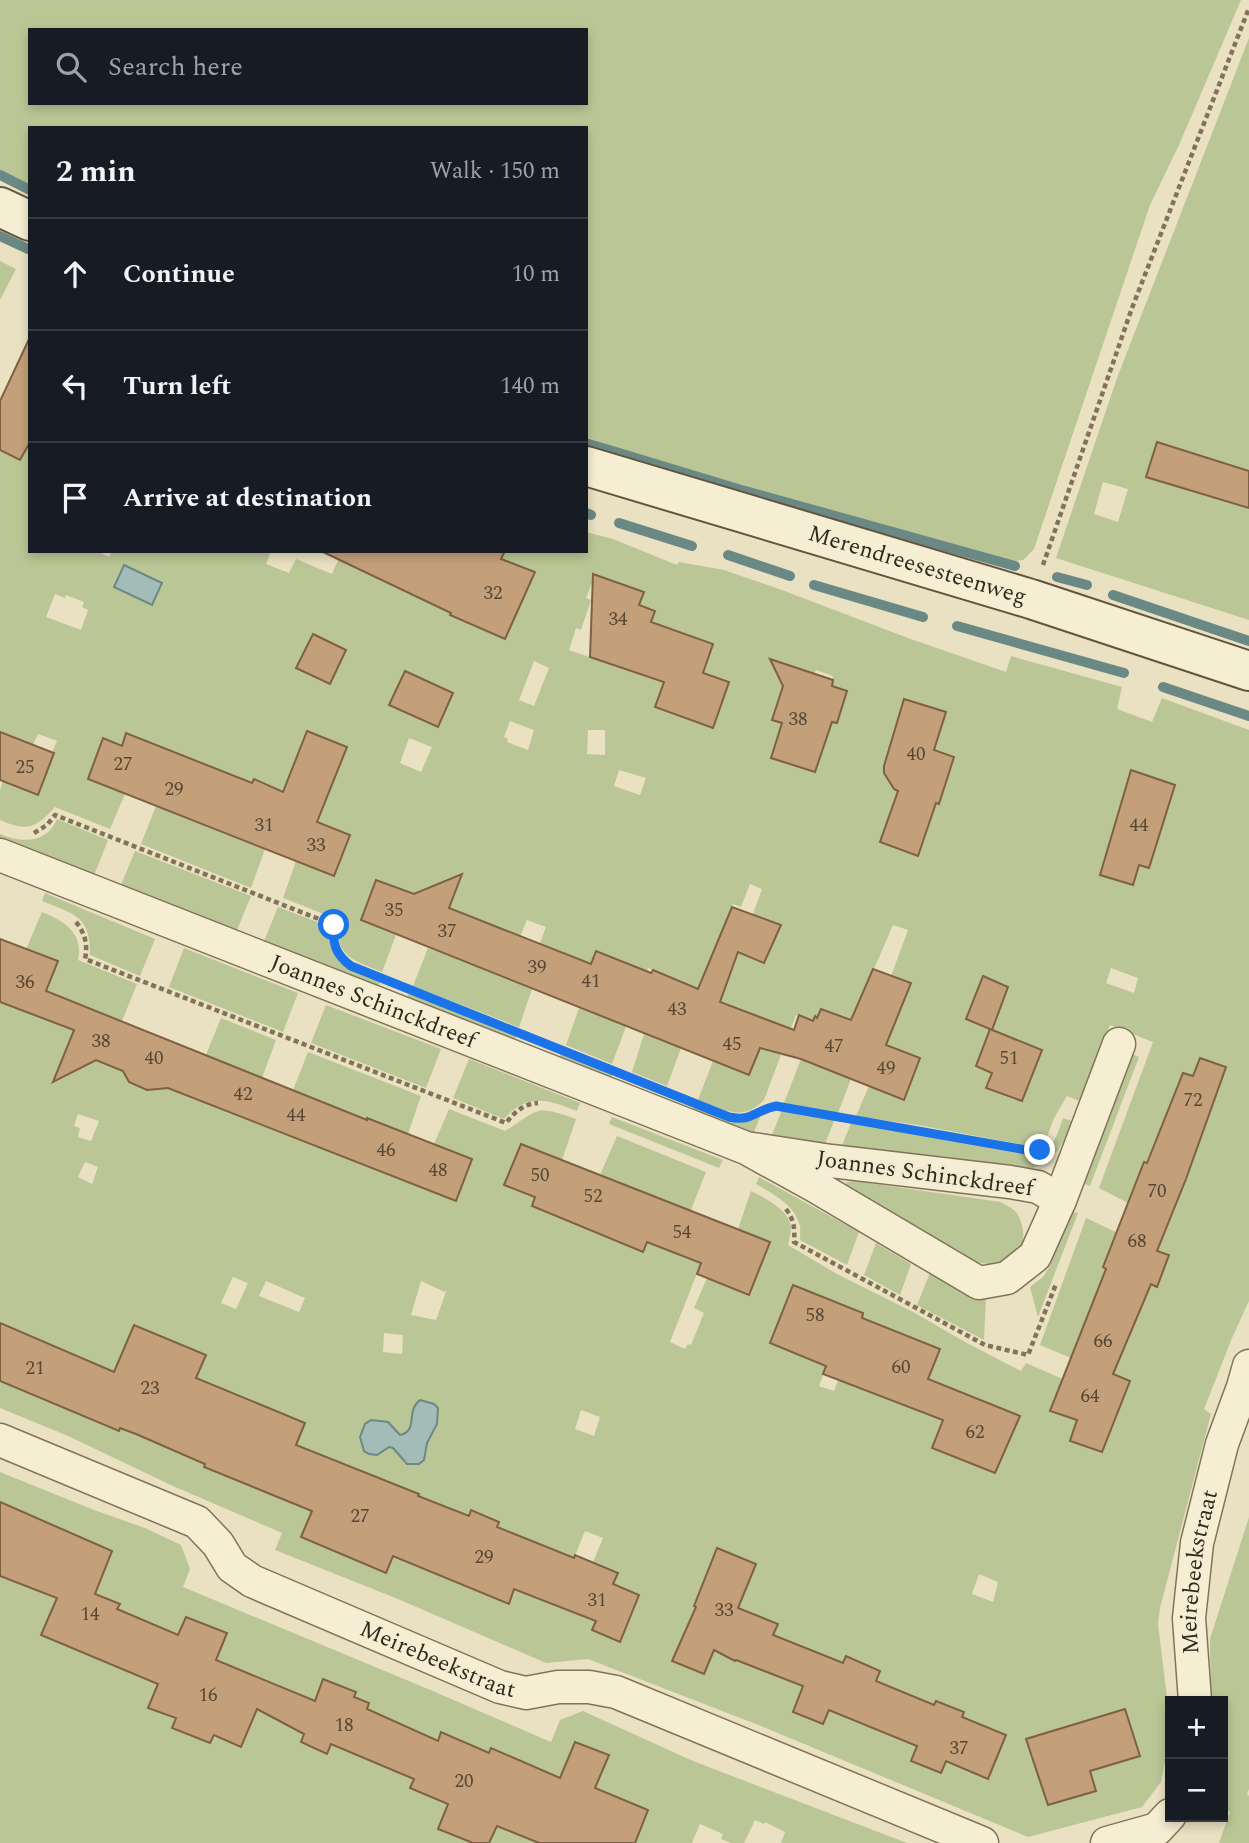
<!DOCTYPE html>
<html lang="en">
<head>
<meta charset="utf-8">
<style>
	:root { --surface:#171b24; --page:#20242c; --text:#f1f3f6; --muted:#9ea1a6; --line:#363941 }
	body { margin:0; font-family:Spectral,serif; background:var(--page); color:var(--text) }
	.controls { position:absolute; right:21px; bottom:21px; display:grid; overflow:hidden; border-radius:0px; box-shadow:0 4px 10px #0003 }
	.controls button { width:63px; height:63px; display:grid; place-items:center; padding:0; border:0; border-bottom:2px solid var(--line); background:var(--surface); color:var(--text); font:35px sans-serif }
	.stop { position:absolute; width:21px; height:21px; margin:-16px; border:5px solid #1a73e8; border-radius:50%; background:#fff }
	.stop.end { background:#1a73e8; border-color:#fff; box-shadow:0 2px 7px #0008 }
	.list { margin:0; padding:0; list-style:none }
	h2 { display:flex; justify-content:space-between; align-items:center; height:91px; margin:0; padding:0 28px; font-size:30px }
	h2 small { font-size:23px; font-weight:400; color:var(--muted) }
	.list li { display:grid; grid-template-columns:46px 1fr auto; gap:21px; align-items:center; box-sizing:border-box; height:112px; padding:0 28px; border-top:2px solid var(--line) }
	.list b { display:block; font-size:26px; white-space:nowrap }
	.list em { font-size:23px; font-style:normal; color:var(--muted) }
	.icon { flex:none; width:38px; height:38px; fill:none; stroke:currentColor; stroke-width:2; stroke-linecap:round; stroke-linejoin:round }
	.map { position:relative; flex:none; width:1249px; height:1843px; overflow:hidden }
	.search { position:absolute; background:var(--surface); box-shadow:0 4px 10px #0003; left:28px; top:28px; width:560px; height:77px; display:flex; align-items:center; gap:18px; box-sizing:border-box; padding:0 24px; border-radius:0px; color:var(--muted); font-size:26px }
	.panel { position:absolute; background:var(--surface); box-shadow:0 4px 10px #0003; left:28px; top:126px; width:560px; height:427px; border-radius:0px }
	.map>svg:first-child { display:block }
	.green { fill:#bbc696; fill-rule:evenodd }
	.water { fill:#a3bcb7; stroke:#6b8984; stroke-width:2 }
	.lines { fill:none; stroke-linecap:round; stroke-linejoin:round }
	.stream { stroke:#6b8984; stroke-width:10 }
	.building { fill:#c4a07a; stroke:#7e6042; stroke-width:2 }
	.minor-casing { stroke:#81735a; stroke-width:35 }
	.secondary-casing { stroke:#62543e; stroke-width:42 }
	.path { stroke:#81735a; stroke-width:4.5; stroke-dasharray:5 3.5; stroke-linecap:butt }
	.minor { stroke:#f5eed3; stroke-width:32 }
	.secondary { stroke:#f5eed3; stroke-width:38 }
	.route { stroke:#1a73e8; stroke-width:9 }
	.labels { text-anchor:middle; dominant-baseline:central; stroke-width:5; stroke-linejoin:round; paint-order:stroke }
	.number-label { font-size:19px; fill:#564734 }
	.street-label { font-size:23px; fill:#32291d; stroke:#f1ebd0 }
</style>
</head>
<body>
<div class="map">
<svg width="1249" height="1843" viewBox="0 0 1249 1843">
	<rect width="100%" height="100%" fill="#e9e1c1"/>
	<!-- green -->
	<g class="green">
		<path d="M0,0h1241l-62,145 -29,60 -116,344 -11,11 -15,2c-141,-38 -284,-75 -422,-125v-309h-556v60l-30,-14zM30,30h556v73h-556z"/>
		<path d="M1249,38v433l-92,-29 -10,35 102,31v112l-193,-62 61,-180zM1103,482l25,7 -10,33 -24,-8z"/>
		<path d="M0,261l16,8 -16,31z"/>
		<path d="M30,442v109h66l13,6 3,-6h159l-5,13 23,9 7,-14 36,15 10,-23 15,17 50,24 12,-23 60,-18 -28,64 54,24 30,-67 -34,-13 3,-5 -6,-3h88v-19l27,7 64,26 2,-3 45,8 58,20 126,48 98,34 5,-16 111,31 -5,22 35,13 10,-24 87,32v571l-17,37 -28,71 7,5 -51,194 -2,16 12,98v14l-9,46 -19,25 -114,30 -267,-111 -173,-67 -42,4 -148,-64 -123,-49 7,-17 -109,-47 -105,-50 -68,-28v-27l56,23 20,-48 -71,-31 -5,10v-333l32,12 26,-53 -32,-12 16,-37c22,9 42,21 36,48l59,24 -15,37 -39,-15 -21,54 3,5 12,5 5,-3 4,-11 44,17 -3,6 2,3 18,8 7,-7 18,6 5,-12 17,7 27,-66 55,22 -14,38 -53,26 104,41 17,-40 -37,-15 15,-38 113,44 -13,38 -41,-16 -16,42 104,41 17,-41 -38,-16 15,-35 56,22c35,-22 29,-27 71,-12l-14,41 -41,-16 -16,41 54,22 -3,9 49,20 22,-50 -27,-11 17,-39 89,36 -15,38 -27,-9 -16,41 53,21 -31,79 15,7 3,-5 3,1 13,-32 -10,-5 13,-30 47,6 16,-42 -32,-13 13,-38c14,7 39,19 40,37 0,6 -2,12 -3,17l49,29 78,39 50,29 56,29 5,-8 37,16 -12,32 26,9 -7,21 31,11 29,-71 -17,-7 21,-51 -42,-17 -21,52 -31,-13 46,-127 30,14 -13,35 54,19 12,-30 -12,-5 28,-72 -41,-17 -16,41 -29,-15 54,-146 -43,-17 -31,76 -12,-5 -13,22 -7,19 -11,10 -118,-22 -62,-9 13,-30 35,13 16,-41 -53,-21 4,-10 -50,-18 -4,9 -2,-1 -2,4 -17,-6 -32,85c-22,23 -40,9 -66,0l15,-39 37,14 15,-42 -79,-44 1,-5 -39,-16 -36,96 -46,-19 13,-37 28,11 20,-55 -31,-13 -5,13 -51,-21 6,-16 -19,-7 -24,57 29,12 -13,38 -106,-41 15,-38 37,14 16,-41 -104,-41 -16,40 35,15 -14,37c-29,-12 -48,-15 -43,-52l-56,-22 13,-37 39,14 15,-40 -52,-20 5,-14 -49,-22 11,70 -14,39 -110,-44 15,-38 35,13 -31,-70v-3l-33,-13 -5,13 -20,-8 -14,41 37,15 -15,35 -55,-22c-19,21 -28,25 -55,13v-30l3,-9 35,13 16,-40 -2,-2 5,-11 -19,-7 -5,11 -33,-13v-282l20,9zM595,575l48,17 -25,75 -49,-17 7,-22 5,2 10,-30 -5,-2zM55,594l10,4 1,-3 18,7 -2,5 6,3 -7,20 -35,-13zM681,633l32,11 -10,29 26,9 -16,45 -58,-20zM313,635l33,15 -16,34 -33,-17zM534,661l15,7 -15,38 -15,-6zM790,666l24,8 2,-4 17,6 -1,10 15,5 -10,32 -14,-5 4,19 -12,35 -44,-14 11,-35 -9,-3zM405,672l47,21 -14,33 -49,-21zM904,699l42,14 -12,37 20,7 -16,46 -45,-14 1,-6 -5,-2 -5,-8v-7zM510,721l24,9 -6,20 -21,-8 1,-3 -4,-2zM588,730h17v25l-18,-1zM307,732l40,15 -13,32 -19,-7zM409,738l23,9 -11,25 -21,-9zM619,770l27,8 -6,17 -26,-9zM1131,771l44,14 -26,83 -10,-3 -6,20 -33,-10zM750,884l12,5 -32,87 -12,-4 -9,-10 24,-58 8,3zM893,925l15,5 -17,46 -30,23zM1111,968l27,10 -4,15 -28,-10zM990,1030l52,20 -21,51 -34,-13 5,-15 -16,-7zM1200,1058l25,9 -62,57 20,-51 10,3zM78,1114l21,7 -8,20 -13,-4 2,-9 -6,-2zM85,1162l13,5 -6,17 -14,-7zM233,1277l15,6 -12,26 -15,-6zM266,1281l39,17 -6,14 -40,-16zM421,1281l24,11 2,-3 -11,31 -25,-5zM795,1286l68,27 -15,39 -40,6 -38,-15 8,-20 3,1zM134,1325l71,30 -38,92 -24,-10 6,-13 -7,-2 -6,13 -16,-7 -2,2 -24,-10zM384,1333l19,2 -1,19 -19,-2zM830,1356l15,6 -11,29 -15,-5zM965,1394l54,22 -24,57 -63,-25 16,-40zM581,1410l19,7 -6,19 -19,-7zM305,1424l-30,72 -20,-8 -17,-45 -14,33 -20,-9 14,-32zM333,1460l85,34 -32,78 -85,-35zM451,1509l18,6 2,-4 27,11 -1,5 41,17 -20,47 -4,-1 -5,14 -76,-49zM585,1531l18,7 -10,24 24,10 -4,12 6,58 -26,-11 3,-10 -41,-16zM717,1548l38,16 -17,44 40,16 -18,45 -25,-8 -21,-11 -10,24 -31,-13 37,-49 -16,-7zM979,1574l19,8 -5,20 -21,-8zM817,1652l26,11 4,-7 33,15 -4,10 -47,29 -6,14 -30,-12zM936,1701l27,11 -17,49h-34zM1125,1709l14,47 -49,15 6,20 -48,14 -4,-12 8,-62z"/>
		<path d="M57,819l51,21 -15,38 -93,-36v-8c21,9 47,10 57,-15z"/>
		<path d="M135,851l116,45 -16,39 -116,-45z"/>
		<path d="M45,893l110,46 -15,37 -50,-21c1,-39 -16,-41 -48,-54z"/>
		<path d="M278,907l50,19c2,39 19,43 52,56l-4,9 -114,-45z"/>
		<path d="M184,948l114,45 -15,39 -114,-45z"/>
		<path d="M409,993l108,42 -4,9 -108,-41z"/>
		<path d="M326,1005l115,44 -15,39 -115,-45z"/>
		<path d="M644,1034l37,14 -14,38 -35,-14z"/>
		<path d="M561,1053l52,20 -3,8 -52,-20z"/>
		<path d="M1132,1054l7,3 -49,129 -7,-3z"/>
		<path d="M469,1059l111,44 -3,8c-29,-11 -50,-19 -73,8l-51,-21z"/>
		<path d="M801,1059l50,20 -13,34 -54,-10z"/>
		<path d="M694,1106c20,7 42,23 62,10l4,1 -8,20 -61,-23z"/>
		<path d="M782,1110l53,9 -11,27 -54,-6z"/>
		<path d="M612,1117l111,43 -4,8 -110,-44z"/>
		<path d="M1063,1118l9,3c-11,27 -16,41 -46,49l-185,-22 10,-25 183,32c19,-4 23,-20 29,-37z"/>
		<path d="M759,1177l100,55 -12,33 -47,-25c0,-6 1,-12 -1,-17 -5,-18 -27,-30 -43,-39z"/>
		<path d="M854,1181l147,21c4,3 10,5 14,9 5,5 7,13 8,20 4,29 -28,38 -50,30l-127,-72 -1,-4 2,-3z"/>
		<path d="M1070,1211l8,2 -40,104 -8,-30 13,-10 7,-11z"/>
		<path d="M876,1243l35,21 -11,31 -36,-20z"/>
		<path d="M930,1273l40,20 16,5 -2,42 -67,-35z"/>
		<path d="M0,1472l94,38 51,18 36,17 9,24 -7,18 245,102 123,53 9,-22 23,-9 110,50 214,82h-126l4,-11 -20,-10 -1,2 -9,-4 -11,23h-13l-10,-4 2,-5 -23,-10 -8,19h-57l13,-33 -53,-22 14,-32 -34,-14 -41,99 5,2h-539v-267l20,7 25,-62 -45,-19zM81,1539l31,12 -13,31 -19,12 11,-2 28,12 -6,3 31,14 -21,48 -82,-34zM186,1617l41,16 -10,24 1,4 50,20 -27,65 -24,-9 -4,1 -3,5 -37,-15 2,-7 -2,-4 -25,-10zM356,1693l-2,4 15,6 -2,6 24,11 -60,24 -4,10 -26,-11 3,-9 6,-35 5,1z"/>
		<path d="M1249,1517v272l-2,5 2,2v47h-30l11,-31 -7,-3v-108h-12l-1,-62z"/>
	</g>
	<!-- water -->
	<g class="water">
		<path d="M124,565l38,18 -10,22 -38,-18z"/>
		<path d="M420,1400l14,4 4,4 -1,16 -10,19 -3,17 -5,4h-12l-14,-16 -4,-1 -12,8 -8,-1 -5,-3 -4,-14 5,-13 6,-4 17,2 12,13c19,-4 5,-24 20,-35z"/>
	</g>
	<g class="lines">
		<!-- stream -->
		<g class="stream">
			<path d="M0,175l30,15"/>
			<path d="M0,236l28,13"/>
			<path d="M586,443l152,46 277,77"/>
			<path d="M586,513l5,2"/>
			<path d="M619,523l73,23"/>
			<path d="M728,555l62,21"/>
			<path d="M1057,577l30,8"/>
			<path d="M814,585l109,32"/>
			<path d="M1113,595l136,46"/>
			<path d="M957,626l167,47"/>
			<path d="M1163,687l86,29"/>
		</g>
	</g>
	<!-- building -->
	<g class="building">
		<path d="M30,337v105l-10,18 -20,-10v-49z"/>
		<path d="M1157,442l92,29v37l-103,-31z"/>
		<path d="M321,551h184l-4,8 34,13 -30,67 -55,-24 1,-2z"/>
		<path d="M593,574l51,18 -5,13 16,6 -4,11 62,22 -10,29 26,9 -16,46 -58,-21 9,-25 -74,-25z"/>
		<path d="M313,634l33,16 -16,34 -34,-16z"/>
		<path d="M770,659l63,21 -1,6 15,5 -10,32 -5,-1 -17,50 -44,-14 11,-35 -10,-3 11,-34z"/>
		<path d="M405,671l48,22 -15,34 -49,-22z"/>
		<path d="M904,699l42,13 -12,38 20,7 -15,47 -3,-1 -18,53 -38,-14 18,-51 -4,-2 -10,-16v-7z"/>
		<path d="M307,731l40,16 -30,75 33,13 -16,41 -246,-97 15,-41 19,8 4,-13 126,50 2,-4 29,13z"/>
		<path d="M0,732l54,21 -16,42 -38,-15z"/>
		<path d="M1131,770l44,15 -26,83 -10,-3 -6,20 -33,-10z"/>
		<path d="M462,874l-13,34 142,56 5,-13 55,22 2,-3 45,19 34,-82 49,18 -17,38 -26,-11 -18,50 74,28 5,-15 14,6 2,-5 2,2 4,-9 30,11 22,-51 38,14 -25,62 34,13 -16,42 -103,-41 -41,-11 -11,27 -388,-155 15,-40 38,14z"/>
		<path d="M0,939l58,22 -12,30 321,129v-2l105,41 -16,42 -288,-113 -21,2 -18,-8 -6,-11 -27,-11 -43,22 21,-52 -74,-28z"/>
		<path d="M983,976l25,11 -16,43 -26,-11z"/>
		<path d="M990,1029l52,21 -20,51 -36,-13 6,-15 -16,-7z"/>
		<path d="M1200,1058l26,9 -40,112 -29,72 12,4 -12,32 -6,-3 -38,90 17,7 -28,71 -32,-11 7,-21 -27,-9 56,-142 -3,-2 41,-105 3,1 36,-90 10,3z"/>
		<path d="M521,1144l249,98 -21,53 -52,-21 4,-11 -54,-21 -4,10 -111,-46 3,-9 -31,-12z"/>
		<path d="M793,1285l70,28 -1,5 78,31 -12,30 92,37 -25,57 -63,-25 11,-28 -120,-46 3,-8 -56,-23z"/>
		<path d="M0,1323l114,49 20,-47 72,30 -10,23 109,45 -9,22 123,49 -1,2 51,20 2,-6 28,12 -2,5 77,31 1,-3 43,18 -5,11 26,11 -19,47 -28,-12 4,-9 -82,-32 -5,15 -116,-48 -7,17 -85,-36 11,-26 -108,-44 1,-3 -69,-30 -16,-6 -1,3 -119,-50z"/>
		<path d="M0,1502l112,49 -17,43 25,10 -3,5 61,26 8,-18 41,16 -11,27 99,41 8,-22 33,13 -2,5 15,6 -2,6 71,32 3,-9 48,21 2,-5 69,30 15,-36 34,13 -14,33 53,22 -13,33h-96l-42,-17 -8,17h-16l-35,-14 10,-25 -38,-16 4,-9 -83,-35 -4,10 -26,-12 3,-8 -47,-25 -16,38 -27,-12 -4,8 -38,-15 4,-10 -28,-10 10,-24 -117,-49 16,-37 -57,-22z"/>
		<path d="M717,1548l39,16 -18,44 40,16 -5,11 70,28 3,-7 34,15 -4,10 58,24 2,-4 28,11 -2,5 44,18 -18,44 -42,-18 -5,12 -30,-12 6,-15 -88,-36 -6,14 -30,-12 10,-26 -67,-26 -1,1 -21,-11 -10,24 -32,-13 24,-54 -2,-1z"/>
		<path d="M1125,1709l15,47 -50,15 6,20 -48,14 -22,-66z"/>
	</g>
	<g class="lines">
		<!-- minor casing -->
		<g class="minor-casing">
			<g id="minor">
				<path id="s1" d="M0,855l746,293 69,38 164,97 28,-5 28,-22 25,-56 -22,-13 -28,-5 -179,-21 -85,-13"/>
				<path d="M1060,1200l59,-156"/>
				<path id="s2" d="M0,1440l197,82 21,22 14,23 20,14 248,106 26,6 32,-6h31l27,5 366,151"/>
				<path id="s3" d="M1195,1701l-6,-83 8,-75 25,-99 21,-57 6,-21"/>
				<path d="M1107,1843l50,-14 13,-14"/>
			</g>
		</g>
		<!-- secondary casing -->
		<g class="secondary-casing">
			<g id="secondary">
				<path d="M0,207l30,14"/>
				<path id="s4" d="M586,466l445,133 218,72"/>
			</g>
		</g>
		<!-- path -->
		<g class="path">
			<path d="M1043,565l89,-257 117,-300"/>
			<path d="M34,833l13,-8 8,-10 279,110 -1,10 5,16"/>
			<path d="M76,922c9,11 12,23 9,37l421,164c9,-11 17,-19 32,-20"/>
			<path d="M754,1115l11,-7 11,-2 195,35"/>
			<path d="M786,1209c8,11 9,19 8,33l191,103 43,10 28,-71"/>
		</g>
		<!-- minor -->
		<use href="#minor" class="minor"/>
		<!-- secondary -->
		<use href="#secondary" class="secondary"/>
	</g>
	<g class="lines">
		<!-- route -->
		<path class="route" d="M334,925c-2,19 2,30 17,41l378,151c24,5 26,-7 47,-11l256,45 8,-1"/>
	</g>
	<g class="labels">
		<!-- number labels -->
		<g class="number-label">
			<text x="493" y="593">32</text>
			<text x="618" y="619">34</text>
			<text x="798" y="719">38</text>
			<text x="916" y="754">40</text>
			<text x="123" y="764">27</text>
			<text x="25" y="767">25</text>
			<text x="174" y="789">29</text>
			<text x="264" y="825">31</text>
			<text x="1139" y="825">44</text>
			<text x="316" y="845">33</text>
			<text x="394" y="910">35</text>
			<text x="447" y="931">37</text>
			<text x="537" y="967">39</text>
			<text x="591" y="981">41</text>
			<text x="25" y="982">36</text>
			<text x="677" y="1009">43</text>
			<text x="101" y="1041">38</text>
			<text x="732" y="1044">45</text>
			<text x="834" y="1046">47</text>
			<text x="154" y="1058">40</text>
			<text x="1009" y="1058">51</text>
			<text x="886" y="1068">49</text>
			<text x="243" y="1094">42</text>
			<text x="1193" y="1100">72</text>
			<text x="296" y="1115">44</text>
			<text x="386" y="1150">46</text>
			<text x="438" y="1170">48</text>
			<text x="540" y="1175">50</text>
			<text x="1157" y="1191">70</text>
			<text x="593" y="1196">52</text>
			<text x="682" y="1232">54</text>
			<text x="1137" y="1241">68</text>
			<text x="815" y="1315">58</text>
			<text x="1103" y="1341">66</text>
			<text x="901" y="1367">60</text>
			<text x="35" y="1368">21</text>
			<text x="150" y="1388">23</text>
			<text x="1090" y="1396">64</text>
			<text x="975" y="1432">62</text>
			<text x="360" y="1516">27</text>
			<text x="484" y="1557">29</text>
			<text x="597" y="1600">31</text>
			<text x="724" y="1610">33</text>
			<text x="90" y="1614">14</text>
			<text x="208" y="1695">16</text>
			<text x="344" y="1725">18</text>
			<text x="959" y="1748">37</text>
			<text x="464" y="1781">20</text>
		</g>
		<!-- street labels -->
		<g class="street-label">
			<text stroke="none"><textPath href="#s4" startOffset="346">Merendreesesteenweg</textPath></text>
			<text stroke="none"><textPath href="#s1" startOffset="401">Joannes Schinckdreef</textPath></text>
			<text transform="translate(925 1174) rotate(8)">Joannes Schinckdreef</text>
			<text stroke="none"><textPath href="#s3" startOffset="130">Meirebeekstraat</textPath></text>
			<text stroke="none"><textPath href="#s2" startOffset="497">Meirebeekstraat</textPath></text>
		</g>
	</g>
</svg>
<div class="controls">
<button>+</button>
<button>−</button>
</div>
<div class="stop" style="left:334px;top:925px"></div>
<div class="stop end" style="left:1040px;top:1150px"></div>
<div class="search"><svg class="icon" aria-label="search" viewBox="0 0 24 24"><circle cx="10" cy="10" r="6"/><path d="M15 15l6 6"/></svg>Search here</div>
<section class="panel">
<h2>2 min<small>Walk · 150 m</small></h2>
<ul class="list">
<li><svg class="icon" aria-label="ahead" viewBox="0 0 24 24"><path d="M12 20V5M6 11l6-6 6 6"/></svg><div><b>Continue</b></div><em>10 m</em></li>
<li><svg class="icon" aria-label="left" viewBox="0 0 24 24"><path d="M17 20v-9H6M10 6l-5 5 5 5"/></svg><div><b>Turn left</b></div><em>140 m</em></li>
<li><svg class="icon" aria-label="arrive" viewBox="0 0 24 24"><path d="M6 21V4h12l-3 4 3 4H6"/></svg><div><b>Arrive at destination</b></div></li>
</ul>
</section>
</div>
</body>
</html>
